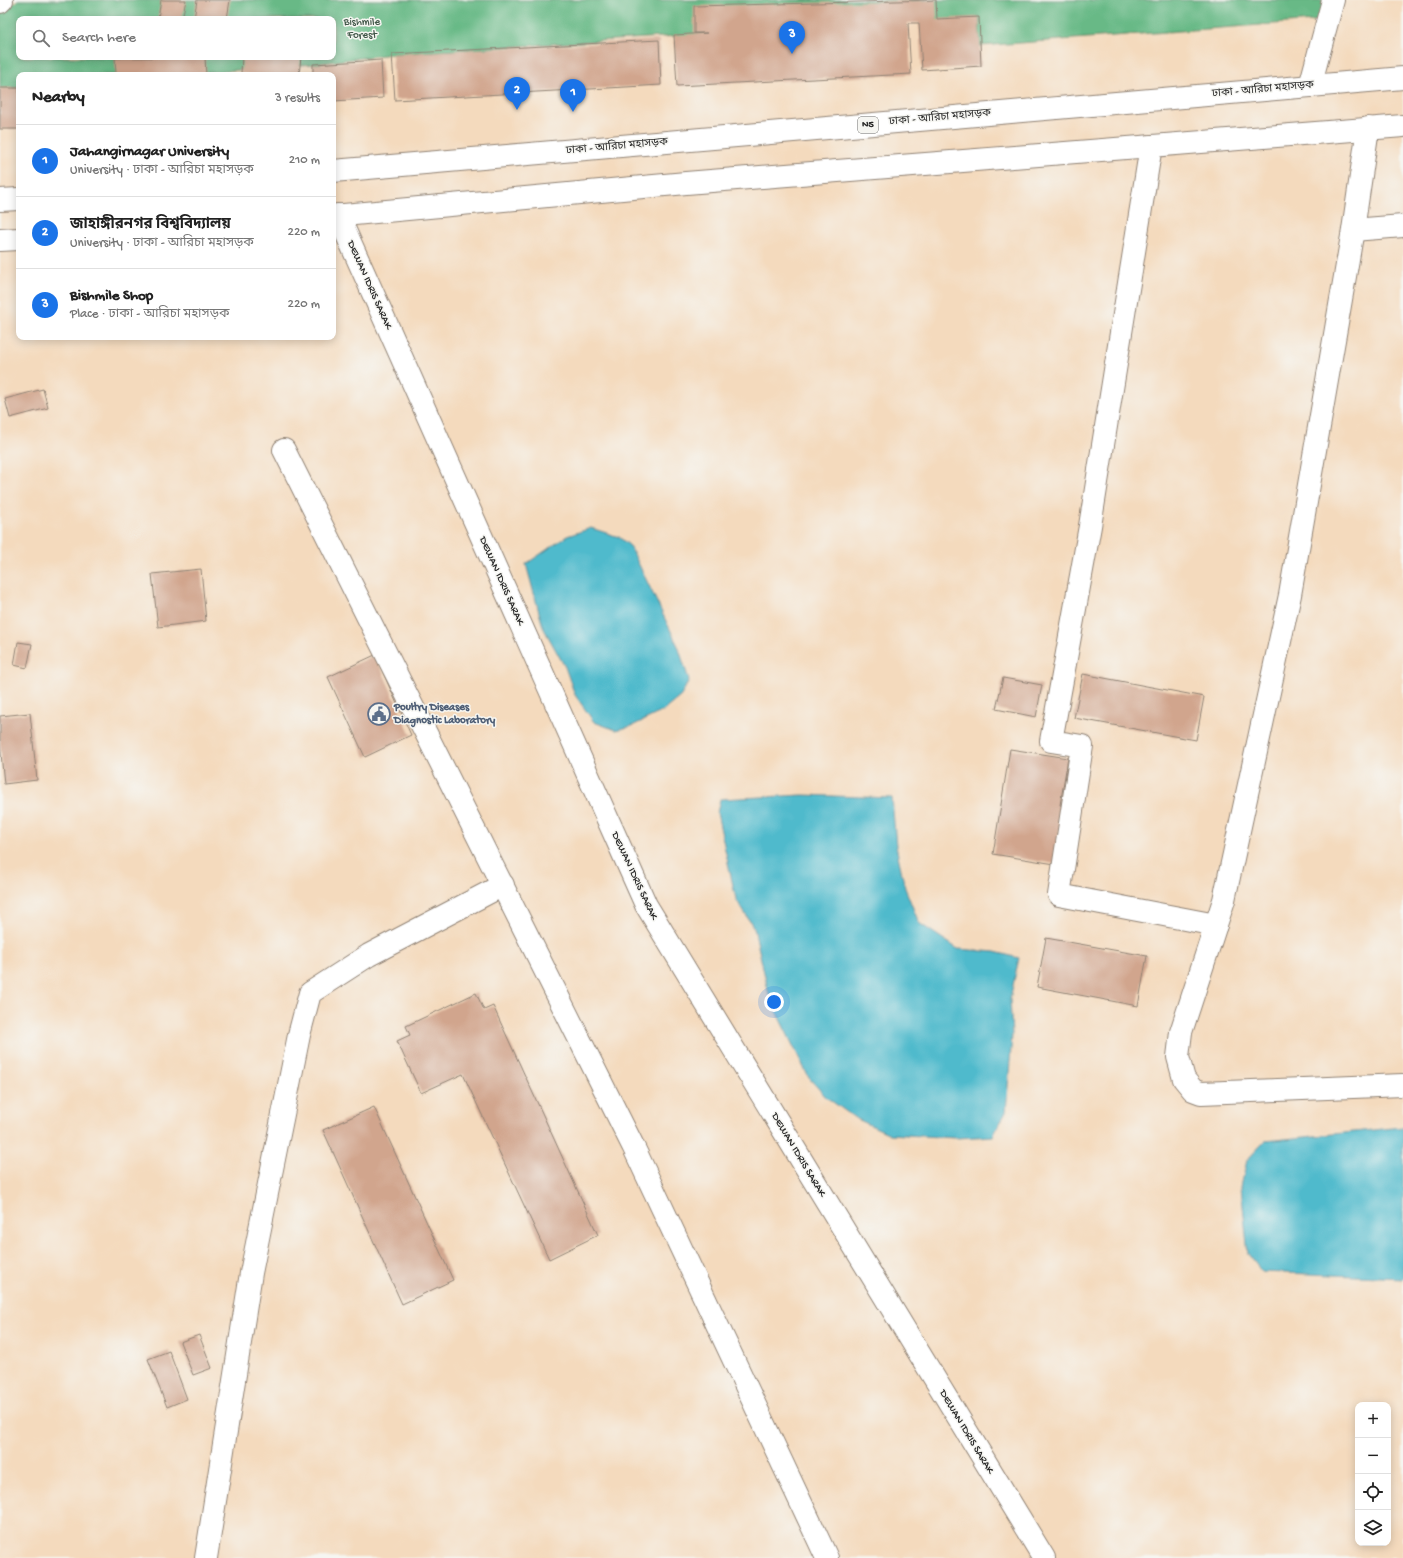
<!DOCTYPE html>
<html lang="en">
<head>
<meta charset="utf-8">
<style>
	:root { --surface:#fff; --page:#f2f2f2; --text:#222; --muted:#767676; --line:#e0e0e0; --accent:#1a73e8 }
	body { margin:0; font-family:"Gochi Hand","Noto Sans Bengali",sans-serif; background:var(--page); color:var(--text) }
	.controls { position:absolute; right:12px; bottom:12px; display:grid; overflow:hidden; border-radius:8px; box-shadow:0 2px 10px #0003 }
	.controls button { width:36px; height:36px; display:grid; place-items:center; padding:0; border:0; border-bottom:1px solid var(--line); background:var(--surface); color:var(--text); font:20px sans-serif }
	.you { position:absolute; left:774px; top:1002px; width:14px; height:14px; margin:-10px; border:3px solid #fff; border-radius:50%; background:#1a73e8; box-shadow:0 0 0 6px #1a73e833 }
	.badge { display:grid; place-items:center; width:26px; height:26px; border-radius:50%; background:var(--accent); color:#fff; font-size:13px; font-weight:700 }
	.pin { position:absolute; translate:-50% -33px; filter:drop-shadow(0 1px 2px #0008) }
	.pin::after { content:''; position:absolute; top:21px; width:14px; height:12px; background:inherit; clip-path:polygon(0 0,100% 0,50% 100%) }
	.list { margin:0; padding:0; list-style:none }
	h2 { display:flex; justify-content:space-between; align-items:center; height:52px; margin:0; padding:0 16px; font-size:17px }
	h2 small { font-size:13px; font-weight:400; color:var(--muted) }
	.list li { display:grid; grid-template-columns:26px 1fr auto; gap:12px; align-items:center; box-sizing:border-box; height:72px; padding:0 16px; border-top:1px solid var(--line) }
	.list b { display:block; font-size:15px; white-space:nowrap }
	.list p { margin:0; font-size:13px; white-space:nowrap; color:var(--muted) }
	.list em { font-size:13px; font-style:normal; color:var(--muted) }
	.icon { flex:none; width:22px; height:22px; fill:none; stroke:currentColor; stroke-width:2; stroke-linecap:round; stroke-linejoin:round }
	.map { position:relative; flex:none; width:1403px; height:1558px; overflow:hidden }
	.search { position:absolute; background:var(--surface); box-shadow:0 2px 10px #0003; left:16px; top:16px; width:320px; height:44px; display:flex; align-items:center; gap:10px; box-sizing:border-box; padding:0 14px; border-radius:8px; color:var(--muted); font-size:15px }
	.panel { position:absolute; background:var(--surface); box-shadow:0 2px 10px #0003; left:16px; top:72px; width:320px; height:268px; border-radius:8px }
	.map>svg:first-child { display:block }
	.forest { fill:#68b986; stroke:#4a7258; fill-rule:evenodd }
	.water { fill:#50bacc; stroke:#3e727c }
	.building { fill:#d1a58d }
	.lines { fill:none; stroke-linecap:round; stroke-linejoin:round }
	.minor-casing { stroke:#908274; stroke-width:24 }
	.major-casing { stroke:#908274; stroke-width:24 }
	.highway-casing { stroke:#908274; stroke-width:24 }
	.minor { stroke:#fff; stroke-width:22 }
	.major { stroke:#fff; stroke-width:22 }
	.highway { stroke:#fff; stroke-width:22 }
	.labels { text-anchor:middle; dominant-baseline:central; stroke-width:3; stroke-linejoin:round; paint-order:stroke }
	.shield { fill:#f6f6f2; stroke:#686867; stroke-width:1 }
	.shield-label { font-size:10px; font-weight:bold; fill:#2b2b2b }
	.park-label { font-size:11px; fill:#405648; stroke:#f6f6f2 }
	.street-label { font-size:11px; fill:#2b2b2b; stroke:#f6f6f2 }
	.service-label { font-size:11px; font-weight:bold; fill:#4e5e75; stroke:#f6f6f2; text-anchor:start }
</style>
</head>
<body>
<div class="map">
<svg width="1403" height="1558" viewBox="0 0 1403 1558">
	<rect width="100%" height="100%" fill="#f6f6f2"/>
	<filter id="ink" filterUnits="userSpaceOnUse"><feTurbulence type="fractalNoise" baseFrequency=".025" numOctaves="2"/><feDisplacementMap in="SourceGraphic" scale="8" xChannelSelector="R" yChannelSelector="G"/><feConvolveMatrix kernelMatrix="1 2 1 2 8 2 1 2 1" color-interpolation-filters="sRGB"/></filter>
	<filter id="wash" filterUnits="userSpaceOnUse"><feTurbulence type="fractalNoise" baseFrequency=".012" numOctaves="4" result="noise"/><feDisplacementMap in="SourceGraphic" scale="16" xChannelSelector="R" yChannelSelector="G"/><feGaussianBlur stdDeviation="0.9" result="paint"/><feColorMatrix in="noise" values="0 0 0 0 0 0 0 0 0 0 0 0 0 0 0 0 0 1.4 0 .05"/><feComposite in="paint" operator="in"/></filter>
	<g filter="url(#wash)">
		<rect width="100%" height="100%" fill="#f4dabd"/>
		<!-- forest -->
		<path class="forest" d="M18,0h1314l-5,20 -347,26 -1,-29 -587,37 -79,10 -137,11h-157v12l-19,2v-76zM19,19h314v38h-314z"/>
		<!-- water -->
		<g class="water">
			<path d="M591,528l28,9 11,9 48,100 11,34 -8,16 -18,15 -31,15 -16,4 -22,-8 -19,-27 -10,-28 -22,-40 -17,-63 41,-28z"/>
			<path d="M803,795l89,3 4,48 9,42 14,35 39,26 37,3 24,6 -9,41 2,36 -6,77 -13,24 -37,2 -66,-4 -35,-16 -29,-21 -17,-19 -39,-79 -16,-71 -18,-29 -19,-86 3,-14z"/>
			<path d="M1403,1127v151l-141,-6 -14,-18 -7,-67 6,-27 18,-19z"/>
		</g>
		<g id="blocks">
			<!-- building -->
			<g class="building">
				<path d="M161,0h25l-4,19 -24,-1z"/>
				<path d="M197,0h33l-3,19h-33z"/>
				<path d="M936,0l1,19 42,-2 2,49 -59,4 -3,-47h-11l3,51 -234,12 -3,-51 33,-2h-13v-27z"/>
				<path d="M659,40l2,45 -266,15 -3,-46z"/>
				<path d="M205,57l1,18h-90l-1,-17z"/>
				<path d="M242,57h59l-2,18h-47l-11,-2z"/>
				<path d="M381,60l2,38 -50,3v-26h-20v-11z"/>
				<rect x="0" y="88" width="19" height="41"/>
				<path d="M43,389l5,19 -38,10 -5,-19z"/>
				<path d="M201,569l5,52 -48,6 -6,-53z"/>
				<path d="M18,642l14,2 -5,24 -13,-3z"/>
				<path d="M375,655l36,80 -46,22 -37,-80z"/>
				<path d="M1083,674l121,23 -8,43 -122,-22z"/>
				<path d="M1003,678l39,7 -6,32 -40,-8z"/>
				<path d="M30,713l7,67 -33,4 -4,-41v-27z"/>
				<path d="M1010,749l58,9 -8,47 3,1 -8,58 -62,-10z"/>
				<path d="M1046,938l101,18 -9,50 -101,-19z"/>
				<path d="M476,993l8,17 9,-4 105,229 -49,24 -86,-185 -42,19 -24,-52 13,-6 -4,-9z"/>
				<path d="M374,1107l79,173 -51,24 -79,-174z"/>
				<path d="M199,1335l13,33 -19,7 -13,-33z"/>
				<path d="M169,1351l18,48 -20,8 -19,-48z"/>
			</g>
		</g>
	</g>
	<g filter="url(#ink)">
		<use href="#blocks" fill-opacity="0" stroke="#908274" stroke-width="1"/>
		<g class="lines">
			<!-- minor casing -->
			<g class="minor-casing">
				<g id="minor">
					<path d="M0,2l2,-2"/>
					<path d="M1310,86l23,-86"/>
					<path d="M1368,128l-15,102 -63,365 -66,305 -43,132 -3,25 6,22 9,11 8,3 202,-8"/>
					<path d="M1151,146l-61,380 -39,215 31,5 -23,149 157,30"/>
					<path d="M1353,230l50,-4"/>
					<path d="M284,450l349,696 194,412"/>
					<path d="M206,1558l45,-285 48,-238 11,-42 59,-38 134,-70"/>
				</g>
			</g>
			<!-- major casing -->
			<g class="major-casing">
				<path id="major" d="M338,215l308,690 398,653"/>
			</g>
			<!-- highway casing -->
			<g class="highway-casing">
				<g id="highway">
					<path d="M333,171l1070,-93"/>
					<path d="M0,200l19,-1"/>
					<path d="M333,216l353,-33 717,-57"/>
					<path d="M0,240l19,-1"/>
				</g>
			</g>
			<!-- minor -->
			<use href="#minor" class="minor"/>
			<!-- major -->
			<use href="#major" class="major"/>
			<!-- highway -->
			<use href="#highway" class="highway"/>
		</g>
	</g>
	<!-- icons -->
	<defs>
		<g id="civic-ring" transform="scale(1.15)"><circle r="9.5" fill="#f6f6f2" stroke="#5c6f8a" stroke-width="1.5"/><path d="M-.6-6.5H3V-4.5H.6V-3L4-1V1h2V6H-6V1h2V-1L-.6-3ZM-1.2 2.5V6h2.4V2.5Z" fill="#5c6f8a"/></g>
	</defs>
	<g fill-rule="evenodd">
		<use href="#civic-ring" x="379" y="714"/>
	</g>
	<g class="labels">
		<!-- shield labels -->
		<rect class="shield" x="858" y="117" width="20" height="16" rx="3"/>
		<g class="shield-label">
			<text x="868" y="125">N5</text>
		</g>
		<!-- park labels -->
		<g class="park-label">
			<text x="362" y="23">Bishmile<tspan x="362" dy="13">Forest</tspan></text>
		</g>
		<!-- street labels -->
		<g class="street-label">
			<text transform="translate(1263 90) rotate(-5)">ঢাকা - আরিচা মহাসড়ক</text>
			<text transform="translate(940 118) rotate(-5)">ঢাকা - আরিচা মহাসড়ক</text>
			<text transform="translate(617 147) rotate(-5)">ঢাকা - আরিচা মহাসড়ক</text>
			<text transform="translate(369 285) rotate(66)">DEWAN IDRIS SARAK</text>
			<text transform="translate(501 581) rotate(66)">DEWAN IDRIS SARAK</text>
			<text transform="translate(634 876) rotate(65)">DEWAN IDRIS SARAK</text>
			<text transform="translate(798 1155) rotate(59)">DEWAN IDRIS SARAK</text>
			<text transform="translate(966 1432) rotate(59)">DEWAN IDRIS SARAK</text>
		</g>
		<!-- service labels -->
		<g class="service-label">
			<text x="394" y="708">Poultry Diseases<tspan x="394" dy="13">Diagnostic Laboratory</tspan></text>
		</g>
	</g>
</svg>
<div class="controls">
<button>+</button>
<button>−</button>
<button><svg class="icon" aria-label="locate" viewBox="0 0 24 24"><circle cx="12" cy="12" r="6"/><path d="M12 2v4M12 18v4M2 12h4M18 12h4"/></svg></button>
<button><svg class="icon" aria-label="layers" viewBox="0 0 24 24"><path d="M12 4l9 5-9 5-9-5zM3 14l9 5 9-5"/></svg></button>
</div>
<div class="you"></div>
<div class="pin badge" style="left:573px;top:112px">1</div>
<div class="pin badge" style="left:517px;top:110px">2</div>
<div class="pin badge" style="left:792px;top:54px">3</div>
<div class="search"><svg class="icon" aria-label="search" viewBox="0 0 24 24"><circle cx="10" cy="10" r="6"/><path d="M15 15l6 6"/></svg>Search here</div>
<section class="panel">
<h2>Nearby<small>3 results</small></h2>
<ul class="list">
<li><span class="badge">1</span><div><b>Jahangirnagar University</b><p>University · ঢাকা - আরিচা মহাসড়ক</p></div><em>210 m</em></li>
<li><span class="badge">2</span><div><b>জাহাঙ্গীরনগর বিশ্ববিদ্যালয়</b><p>University · ঢাকা - আরিচা মহাসড়ক</p></div><em>220 m</em></li>
<li><span class="badge">3</span><div><b>Bishmile Shop</b><p>Place · ঢাকা - আরিচা মহাসড়ক</p></div><em>220 m</em></li>
</ul>
</section>
</div>
</body>
</html>
